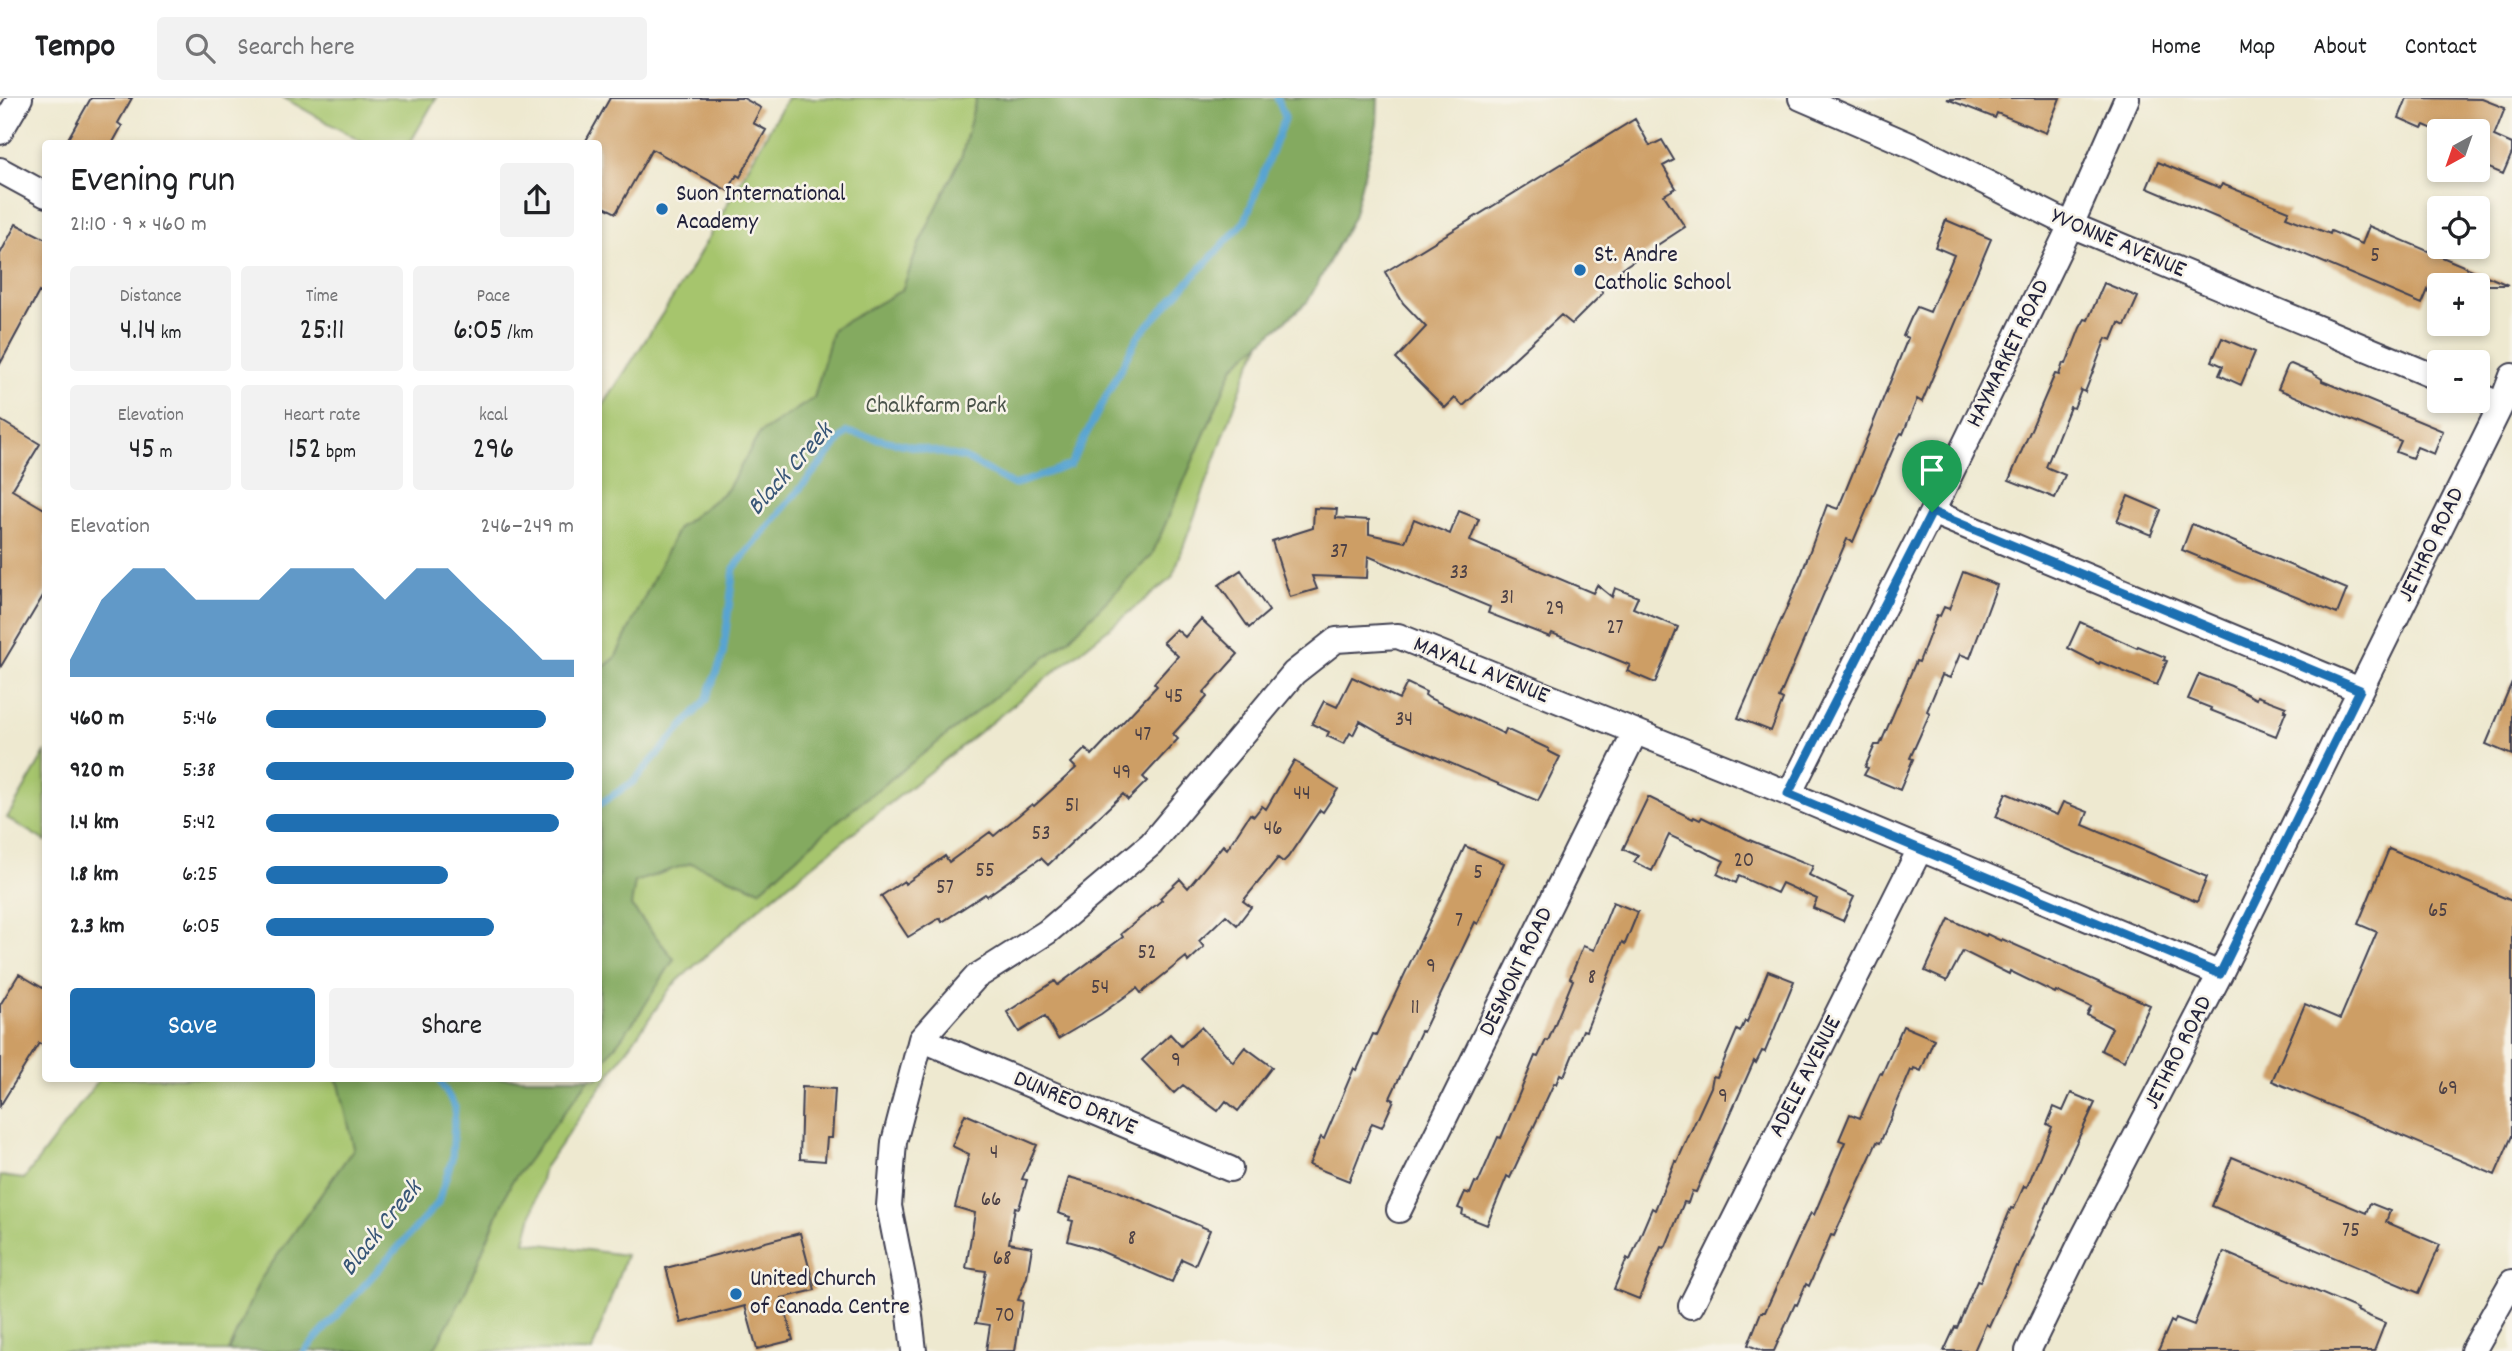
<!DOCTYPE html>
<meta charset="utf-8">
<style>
body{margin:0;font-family:Dekko,sans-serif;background:#f2f2f2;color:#202124;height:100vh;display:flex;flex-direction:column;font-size:26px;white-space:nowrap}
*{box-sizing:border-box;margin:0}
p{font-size:23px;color:#757577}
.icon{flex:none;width:38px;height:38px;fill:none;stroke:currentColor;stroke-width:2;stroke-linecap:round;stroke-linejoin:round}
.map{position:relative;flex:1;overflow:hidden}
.drawer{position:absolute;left:42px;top:42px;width:560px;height:942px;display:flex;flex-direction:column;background:#fff;border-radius:7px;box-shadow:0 4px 10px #0003}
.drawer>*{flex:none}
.needle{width:46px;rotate:220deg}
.buttons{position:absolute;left:2427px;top:21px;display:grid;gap:14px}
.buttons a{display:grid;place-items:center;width:63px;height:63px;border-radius:7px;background:#fff;box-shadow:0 4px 10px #0003;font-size:35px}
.pin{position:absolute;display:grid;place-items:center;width:60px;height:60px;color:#fff;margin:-72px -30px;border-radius:50% 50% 50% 0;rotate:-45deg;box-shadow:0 0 7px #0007}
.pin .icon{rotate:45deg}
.round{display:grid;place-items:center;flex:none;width:74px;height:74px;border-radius:7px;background:#f2f2f2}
.summary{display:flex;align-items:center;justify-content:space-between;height:119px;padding:0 28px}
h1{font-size:38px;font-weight:600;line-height:52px}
.metrics{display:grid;grid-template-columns:repeat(3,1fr);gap:10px;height:119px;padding:7px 28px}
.metrics div{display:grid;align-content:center;border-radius:7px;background:#f2f2f2;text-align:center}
.metrics b{font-size:30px;font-weight:600}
.metrics small{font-size:19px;font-weight:400}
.metrics p{font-size:19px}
.chart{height:196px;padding:14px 28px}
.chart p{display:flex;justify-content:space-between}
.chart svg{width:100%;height:126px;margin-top:7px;fill:#1f6fb2;opacity:.7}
.action{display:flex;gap:14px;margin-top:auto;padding:14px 28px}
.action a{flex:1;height:80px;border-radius:7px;background:#1f6fb2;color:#fff;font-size:28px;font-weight:600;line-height:80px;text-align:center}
.action a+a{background:#f2f2f2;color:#202124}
ul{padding:0 28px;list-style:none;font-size:23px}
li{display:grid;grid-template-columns:112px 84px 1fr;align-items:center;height:52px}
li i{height:18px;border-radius:9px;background:#1f6fb2}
header{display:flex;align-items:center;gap:42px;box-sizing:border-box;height:98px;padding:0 35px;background:#fff;border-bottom:2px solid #e0e0e0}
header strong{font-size:33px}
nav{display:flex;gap:38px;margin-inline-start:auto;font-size:24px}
.search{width:490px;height:63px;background:#f2f2f2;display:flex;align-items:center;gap:18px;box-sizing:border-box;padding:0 24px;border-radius:7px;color:#757577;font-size:26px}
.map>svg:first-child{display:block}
.green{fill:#a6c56d;stroke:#647454;stroke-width:2}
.forest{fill:#84aa60;stroke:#53664e;stroke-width:2}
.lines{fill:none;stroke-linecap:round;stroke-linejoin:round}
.stream{stroke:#58a4d1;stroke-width:7}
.building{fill:#cd9e65}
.minor-casing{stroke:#414051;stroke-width:28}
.minor{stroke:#fff;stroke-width:24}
.route-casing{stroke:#fff;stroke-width:14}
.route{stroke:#1f6fb2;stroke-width:9}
.poi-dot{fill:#1f6fb2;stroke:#f7f3e8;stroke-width:2.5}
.labels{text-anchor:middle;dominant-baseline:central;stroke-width:5;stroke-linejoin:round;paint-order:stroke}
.number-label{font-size:21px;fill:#4d4146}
.poi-label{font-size:24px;fill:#22223b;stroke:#f7f3e8;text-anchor:start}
.street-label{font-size:24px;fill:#22223b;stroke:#f7f3e8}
.park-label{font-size:24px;fill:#4a534a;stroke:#f7f3e8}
.water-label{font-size:26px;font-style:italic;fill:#385677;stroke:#f7f3e8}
</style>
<header>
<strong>Tempo</strong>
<div class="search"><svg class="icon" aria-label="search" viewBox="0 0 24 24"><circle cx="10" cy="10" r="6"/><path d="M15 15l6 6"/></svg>Search here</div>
<nav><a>Home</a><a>Map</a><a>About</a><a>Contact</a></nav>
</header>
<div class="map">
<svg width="2512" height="1253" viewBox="0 0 2512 1253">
<rect width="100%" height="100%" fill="#f7f3e8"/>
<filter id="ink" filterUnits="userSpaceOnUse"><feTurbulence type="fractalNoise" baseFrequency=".0143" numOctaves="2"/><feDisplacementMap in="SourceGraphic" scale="14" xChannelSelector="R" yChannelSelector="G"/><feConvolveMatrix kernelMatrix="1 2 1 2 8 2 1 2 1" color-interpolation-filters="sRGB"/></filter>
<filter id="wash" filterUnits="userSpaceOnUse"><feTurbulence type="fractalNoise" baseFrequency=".00686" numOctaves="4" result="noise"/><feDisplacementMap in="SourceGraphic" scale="28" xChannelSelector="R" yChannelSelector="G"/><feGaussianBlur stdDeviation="1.57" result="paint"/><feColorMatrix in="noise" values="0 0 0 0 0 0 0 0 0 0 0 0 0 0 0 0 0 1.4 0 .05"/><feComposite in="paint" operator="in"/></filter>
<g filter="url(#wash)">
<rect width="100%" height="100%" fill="#eee9d0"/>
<path class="green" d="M 284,0 L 436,0 L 410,45 L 364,45 Z
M 787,0 L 1353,0 L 1348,68 L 1248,271 L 1172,480 L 759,810 L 672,888 L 544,1070 L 525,1144 L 626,1157 L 592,1253 L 0,1253 L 0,1078 L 24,1081 L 100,980 L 598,980 L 599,314 L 688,176 Z
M 45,655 L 46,743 L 45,743 L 7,720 Z"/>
<path class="forest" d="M 976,0 L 1378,0 L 1377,26 L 1353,119 L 1308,203 L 1234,268 L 1152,457 L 1070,540 L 834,726 L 760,792 L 691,765 L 635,784 L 631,808 L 674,861 L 638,918 L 599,969 L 599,573 L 615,560 L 678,430 L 727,392 L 760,335 L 814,300 L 833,231 L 902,192 L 920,144 L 962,57 Z
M 335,980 L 590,980 L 511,1085 L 464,1197 L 433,1253 L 228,1253 L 260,1182 L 354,1050 L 339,986 Z"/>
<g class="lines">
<path class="stream" d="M 598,707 L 633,684 L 706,602 L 723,557 L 734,470 L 847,334 L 965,360 L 1014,387 L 1070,367 L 1138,238 L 1245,123 L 1285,19 L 1277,0
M 305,1253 L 438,1105 L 452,1061 L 455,1009 L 438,980"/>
</g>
<g id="blocks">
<path class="building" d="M 91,0 L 132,0 L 118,25 L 122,28 L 112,46 L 65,46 Z
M 610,0 L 743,0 L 761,10 L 753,25 L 766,32 L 740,79 L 737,77 L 728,93 L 652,51 L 616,115 L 598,106 L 598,46 L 584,46 Z
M 2003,0 L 2060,0 L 2046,35 L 1997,15 L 1995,20 L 1947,1 Z
M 2407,0 L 2482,1 L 2505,10 L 2494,38 L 2512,46 L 2512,55 L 2503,76 L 2482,67 L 2478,75 L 2478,33 L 2438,33 L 2424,27 L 2422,30 L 2399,20 Z
M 1635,21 L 1650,48 L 1662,42 L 1674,62 L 1663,68 L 1676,90 L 1664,97 L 1685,129 L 1621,171 L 1624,177 L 1600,190 L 1603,195 L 1572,226 L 1561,217 L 1463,308 L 1455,300 L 1445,310 L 1396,261 L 1426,229 L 1403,205 L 1385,174 Z
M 2158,64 L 2220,90 L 2222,86 L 2289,113 L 2286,119 L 2330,136 L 2331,133 L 2362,146 L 2369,128 L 2508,187 L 2430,187 L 2422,206 L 2147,90 Z
M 1946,122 L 1991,141 L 1922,304 L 1917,301 L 1903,336 L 1901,335 L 1896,344 L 1853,444 L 1847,441 L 1779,600 L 1783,602 L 1771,633 L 1738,620 L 1801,477 L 1827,407 L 1838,411 L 1908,240 L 1903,238 L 1911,220 L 1917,209 L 1930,214 L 1954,157 L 1935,149 Z
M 16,126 L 46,141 L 46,198 L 39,194 L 0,266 L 0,156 Z
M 2104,185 L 2138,199 L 2125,228 L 2119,225 L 2112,242 L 2106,240 L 2085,294 L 2081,292 L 2074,310 L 2070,309 L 2046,369 L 2065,377 L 2055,400 L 2009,382 L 2055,276 L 2059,277 L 2063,265 L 2066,266 L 2080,230 L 2085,221 L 2088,222 Z
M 2222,240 L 2255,254 L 2241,287 L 2219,277 L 2223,268 L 2212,263 Z
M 2291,266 L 2312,275 L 2322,281 L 2322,283 L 2443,333 L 2434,356 L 2417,349 L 2412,360 L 2396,354 L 2401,343 L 2278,291 L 2288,267 Z
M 0,322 L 40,346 L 12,392 L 46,412 L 46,493 L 0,570 Z
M 2128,398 L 2161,412 L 2151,437 L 2117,423 Z
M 1314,410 L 1337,411 L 1336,420 L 1369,422 L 1369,436 L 1405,444 L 1414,421 L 1450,436 L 1459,413 L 1479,421 L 1470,443 L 1593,495 L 1597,487 L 1612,499 L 1615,490 L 1638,499 L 1633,510 L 1678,529 L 1655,585 L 1627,573 L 1630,567 L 1552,535 L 1550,539 L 1488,515 L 1490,509 L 1368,458 L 1367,480 L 1312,478 L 1317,491 L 1290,499 L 1272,443 L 1313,430 Z
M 2192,426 L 2347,491 L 2337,516 L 2182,452 Z
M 1241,472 L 1269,513 L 1249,530 L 1219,487 Z
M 1963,474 L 1997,487 L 1970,560 L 1960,556 L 1950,580 L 1942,577 L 1927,613 L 1930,615 L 1910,660 L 1913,661 L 1900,692 L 1864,677 L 1868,670 L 1865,669 L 1875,647 L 1880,647 L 1916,563 L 1919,564 L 1937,517 L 1940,518 L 1944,509 L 1949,511 Z
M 1201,521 L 1238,556 L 1204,594 L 1207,599 L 1173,636 L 1178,641 L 1143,679 L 1147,683 L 1128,702 L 1123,696 L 1048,767 L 1041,760 L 987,798 L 985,796 L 942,824 L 940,820 L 908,839 L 881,798 L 904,783 L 905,786 L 945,758 L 949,764 L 990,734 L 994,738 L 1032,706 L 1034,708 L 1076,670 L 1071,665 L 1085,651 L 1092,657 L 1157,588 L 1154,585 L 1178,558 L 1163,544 L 1176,531 L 1185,539 Z
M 2080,524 L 2137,550 L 2138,548 L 2165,559 L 2164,562 L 2167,563 L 2157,587 L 2100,564 L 2099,566 L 2068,550 Z
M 2199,576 L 2231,588 L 2256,601 L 2257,598 L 2286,609 L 2284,613 L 2286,613 L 2276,638 L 2210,612 L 2211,610 L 2188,601 Z
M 1352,579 L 1399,601 L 1407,585 L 1426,594 L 1425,597 L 1429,600 L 1504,636 L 1506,631 L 1549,651 L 1548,653 L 1560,659 L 1538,703 L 1383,636 L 1360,623 L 1353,637 L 1350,635 L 1344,646 L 1327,638 L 1329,634 L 1312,626 L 1324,603 L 1337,609 Z
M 2512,584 L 2512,657 L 2486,646 Z
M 1294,663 L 1338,691 L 1323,714 L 1320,712 L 1288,759 L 1283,764 L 1278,760 L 1243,803 L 1251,809 L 1237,827 L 1226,817 L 1199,843 L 1204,849 L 1188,864 L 1186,859 L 1141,895 L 1137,890 L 1101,916 L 1058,941 L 1045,918 L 1019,934 L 1007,914 L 1055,883 L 1058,887 L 1123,839 L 1121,836 L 1162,802 L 1160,800 L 1180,781 L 1188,790 L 1223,747 L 1227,751 L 1250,716 L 1254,718 L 1262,708 L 1266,711 Z
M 2006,695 L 2057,717 L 2063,704 L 2088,714 L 2083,727 L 2207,779 L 2197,804 L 2057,747 L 1996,719 Z
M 1648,699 L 1693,721 L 1694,719 L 1700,722 L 1702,719 L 1747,741 L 1813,768 L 1809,777 L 1854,799 L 1843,823 L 1813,810 L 1817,801 L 1782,785 L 1777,795 L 1739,778 L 1736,785 L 1717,776 L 1724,763 L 1669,737 L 1652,773 L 1634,764 L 1638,758 L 1623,751 Z
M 1465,748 L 1504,765 L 1478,826 L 1475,824 L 1423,934 L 1421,933 L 1390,1000 L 1394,1002 L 1382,1029 L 1372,1025 L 1349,1083 L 1309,1067 L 1321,1039 L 1324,1041 L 1354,970 L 1357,972 L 1373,936 L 1376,937 Z
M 2389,751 L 2512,803 L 2512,1038 L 2495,1077 L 2272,983 L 2305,906 L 2340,921 L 2377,834 L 2358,826 Z
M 1613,804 L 1638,814 L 1625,846 L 1622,844 L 1586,933 L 1583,932 L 1564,978 L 1560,976 L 1556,986 L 1554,985 L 1510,1080 L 1507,1078 L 1487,1127 L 1462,1117 L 1463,1112 L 1458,1110 L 1465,1094 L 1470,1096 L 1475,1084 L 1478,1085 L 1498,1039 L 1501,1040 L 1535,958 L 1538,959 L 1546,942 L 1548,943 L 1573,882 L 1570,880 L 1583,848 L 1594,852 Z
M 1949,821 L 1986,838 L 1987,836 L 2001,843 L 2002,841 L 2150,907 L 2124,963 L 2101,952 L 2112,930 L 2087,917 L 2091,909 L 2056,893 L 2055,895 L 2010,873 L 2009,876 L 1963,853 L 1947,883 L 1925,873 Z
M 1768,873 L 1794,883 L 1765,954 L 1762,953 L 1756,965 L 1754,963 L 1696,1094 L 1692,1093 L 1688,1105 L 1684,1104 L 1666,1148 L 1664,1150 L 1661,1149 L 1639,1201 L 1614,1191 L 1627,1160 L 1630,1162 L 1652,1110 L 1655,1112 L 1675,1063 L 1677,1064 L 1711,989 L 1713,978 L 1717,979 L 1737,932 L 1740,934 L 1745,923 L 1747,924 Z
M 19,876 L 46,892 L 46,949 L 39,945 L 0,1008 L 0,907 Z
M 1903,928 L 1934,941 L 1921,973 L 1914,970 L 1913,973 L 1911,972 L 1880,1045 L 1877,1044 L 1834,1138 L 1831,1137 L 1809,1188 L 1806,1186 L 1797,1207 L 1795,1206 L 1774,1253 L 1763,1253 L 1748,1247 L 1761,1214 L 1765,1214 L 1805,1126 L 1811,1115 L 1814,1117 L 1845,1044 L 1839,1042 L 1850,1016 L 1860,1020 L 1880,975 L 1882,976 Z
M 1201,929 L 1233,964 L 1245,949 L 1272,969 L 1238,1013 L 1226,1003 L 1218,1013 L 1183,987 L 1174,995 L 1142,962 L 1170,936 L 1181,948 Z
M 802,989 L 835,991 L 832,1040 L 827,1040 L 825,1063 L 800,1061 Z
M 2071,995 L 2095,1005 L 2018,1169 L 2016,1168 L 1989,1228 L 1986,1226 L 1974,1253 L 1944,1253 L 1955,1229 L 1957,1230 L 1977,1183 L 1980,1184 L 2011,1110 L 2014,1111 L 2024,1088 L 2027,1089 L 2052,1029 L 2047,1026 L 2054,1009 L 2063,1013 Z
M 965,1016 L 1037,1047 L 1022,1081 L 1027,1082 L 1019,1110 L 1015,1109 L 1009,1145 L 1032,1149 L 1027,1179 L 1018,1202 L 1023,1203 L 1015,1253 L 986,1253 L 990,1227 L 976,1225 L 986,1173 L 966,1170 L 975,1115 L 955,1109 L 969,1056 L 952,1048 Z
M 2232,1059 L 2366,1115 L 2370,1105 L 2390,1113 L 2386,1124 L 2440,1147 L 2419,1195 L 2212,1108 Z
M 1069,1079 L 1118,1093 L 1210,1132 L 1195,1167 L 1182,1161 L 1172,1184 L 1096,1151 L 1068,1143 L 1073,1123 L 1069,1122 L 1070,1119 L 1058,1115 Z
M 800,1135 L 815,1192 L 782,1200 L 793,1242 L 757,1251 L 745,1208 L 681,1225 L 666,1170 Z
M 2224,1154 L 2358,1211 L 2357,1213 L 2385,1225 L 2374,1253 L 2158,1253 L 2171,1223 L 2174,1225 L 2176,1220 L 2194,1227 Z"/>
</g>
</g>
<g filter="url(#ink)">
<use href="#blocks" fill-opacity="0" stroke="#414051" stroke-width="2"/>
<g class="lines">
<g class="minor-casing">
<path id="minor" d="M 1801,0 L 1917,50 L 2071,127 L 2440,281
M 0,34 L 20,0
M 0,72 L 46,97
M 2478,297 L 2501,307
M 1932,414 L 2360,592
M 1789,696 L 1932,414 L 2071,127 L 2127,0
M 921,941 L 1230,1071
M 1399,1112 L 1635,635
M 1691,1208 L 1920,751
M 914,1253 L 909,1209 L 889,1108 L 894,1044 L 921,941 L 976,879 L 1047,834 L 1151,746 L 1294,575 L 1336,542 L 1398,538 L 1763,685 L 2220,876
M 2028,1253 L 2083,1140 L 2220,876 L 2501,307 L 2512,278
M 2473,1253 L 2512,1184"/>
</g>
<use href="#minor" class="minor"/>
</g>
</g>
<g class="lines" filter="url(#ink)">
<g class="route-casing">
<path id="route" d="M 1932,414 L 2360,592 L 2220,876 L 1788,696 Z"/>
</g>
<use href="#route" class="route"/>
</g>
<g class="poi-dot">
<circle cx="662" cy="111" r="7"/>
<circle cx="1580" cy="172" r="7"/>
<circle cx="736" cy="1196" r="7"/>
</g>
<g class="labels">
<g class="number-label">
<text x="2375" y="159">5</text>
<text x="1339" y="455">37</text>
<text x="1459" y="476">33</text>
<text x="1507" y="501">31</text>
<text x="1555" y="512">29</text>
<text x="1615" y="531">27</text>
<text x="1174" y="600">45</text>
<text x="1404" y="623">34</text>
<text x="1143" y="638">47</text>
<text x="1122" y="676">49</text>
<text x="1302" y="697">44</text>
<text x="1072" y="709">51</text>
<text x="1273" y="732">46</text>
<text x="1041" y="737">53</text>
<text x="1744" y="764">20</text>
<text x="985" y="774">55</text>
<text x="1478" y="776">5</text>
<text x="945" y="791">57</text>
<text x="2438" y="814">65</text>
<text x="1459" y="824">7</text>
<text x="1147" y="856">52</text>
<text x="1431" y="870">9</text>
<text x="1592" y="881">8</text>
<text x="1100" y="891">54</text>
<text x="1415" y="911">11</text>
<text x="1176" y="964">9</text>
<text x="2448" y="992">69</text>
<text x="1723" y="1000">9</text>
<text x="994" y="1056">4</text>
<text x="991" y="1103">66</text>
<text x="2351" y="1134">75</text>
<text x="1132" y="1142">8</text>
<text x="1002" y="1162">68</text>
<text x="1005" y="1219">70</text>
</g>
<g class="poi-label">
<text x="676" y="97">Suon International<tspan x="676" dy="28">Academy</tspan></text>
<text x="1594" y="158">St. Andre<tspan x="1594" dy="28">Catholic School</tspan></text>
<text x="750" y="1182">United Church<tspan x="750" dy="28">of Canada Centre</tspan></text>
</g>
<g class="street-label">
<text transform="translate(2118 146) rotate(23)">YVONNE AVENUE</text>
<text transform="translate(2009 256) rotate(-64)">HAYMARKET ROAD</text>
<text transform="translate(2432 447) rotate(-64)">JETHRO ROAD</text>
<text transform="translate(1481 573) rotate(22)">MAYALL AVENUE</text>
<text transform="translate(1517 874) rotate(-64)">DESMONT ROAD</text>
<text transform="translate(2179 955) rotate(-63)">JETHRO ROAD</text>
<text transform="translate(1806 979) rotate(-63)">ADELE AVENUE</text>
<text transform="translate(1075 1006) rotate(23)">DUNREO DRIVE</text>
</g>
<g class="park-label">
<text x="936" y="309">Chalkfarm Park</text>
</g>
<g class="water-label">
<text transform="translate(791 372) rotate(-48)">Black Creek</text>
<text transform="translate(382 1131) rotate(-51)">Black Creek</text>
</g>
</g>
</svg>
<div class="buttons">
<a><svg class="needle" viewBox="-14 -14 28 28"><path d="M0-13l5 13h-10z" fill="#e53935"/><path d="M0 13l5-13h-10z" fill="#757577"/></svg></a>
<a><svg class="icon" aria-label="locate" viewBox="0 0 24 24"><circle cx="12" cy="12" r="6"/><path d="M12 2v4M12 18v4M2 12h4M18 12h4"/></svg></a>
<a>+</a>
<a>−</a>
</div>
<div class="pin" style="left:1932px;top:414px;background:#1e9e55"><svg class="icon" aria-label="arrive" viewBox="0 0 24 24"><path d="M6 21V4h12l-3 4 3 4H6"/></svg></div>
<section class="drawer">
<div class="summary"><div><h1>Evening run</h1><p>21:10 · 9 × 460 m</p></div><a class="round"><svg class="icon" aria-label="share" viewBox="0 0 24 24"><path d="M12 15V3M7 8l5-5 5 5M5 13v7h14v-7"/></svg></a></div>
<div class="metrics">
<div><p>Distance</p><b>4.14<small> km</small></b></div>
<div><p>Time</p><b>25:11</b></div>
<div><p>Pace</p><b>6:05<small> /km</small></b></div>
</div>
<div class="metrics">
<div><p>Elevation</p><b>45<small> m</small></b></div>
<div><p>Heart rate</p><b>152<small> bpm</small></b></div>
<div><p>kcal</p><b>296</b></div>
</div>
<div class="chart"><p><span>Elevation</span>246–249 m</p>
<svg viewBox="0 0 160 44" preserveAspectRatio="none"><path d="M0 44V38L10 17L20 6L30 6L40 17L50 17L60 17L70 6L80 6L90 6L100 17L110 6L120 6L130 17L140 27L150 38L160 38V44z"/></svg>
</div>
<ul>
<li><b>460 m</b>5:46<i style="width:91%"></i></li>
<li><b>920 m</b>5:38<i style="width:100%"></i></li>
<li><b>1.4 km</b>5:42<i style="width:95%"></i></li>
<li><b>1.8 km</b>6:25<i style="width:59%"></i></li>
<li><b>2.3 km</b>6:05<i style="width:74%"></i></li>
</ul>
<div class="action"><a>Save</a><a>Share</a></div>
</section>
</div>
